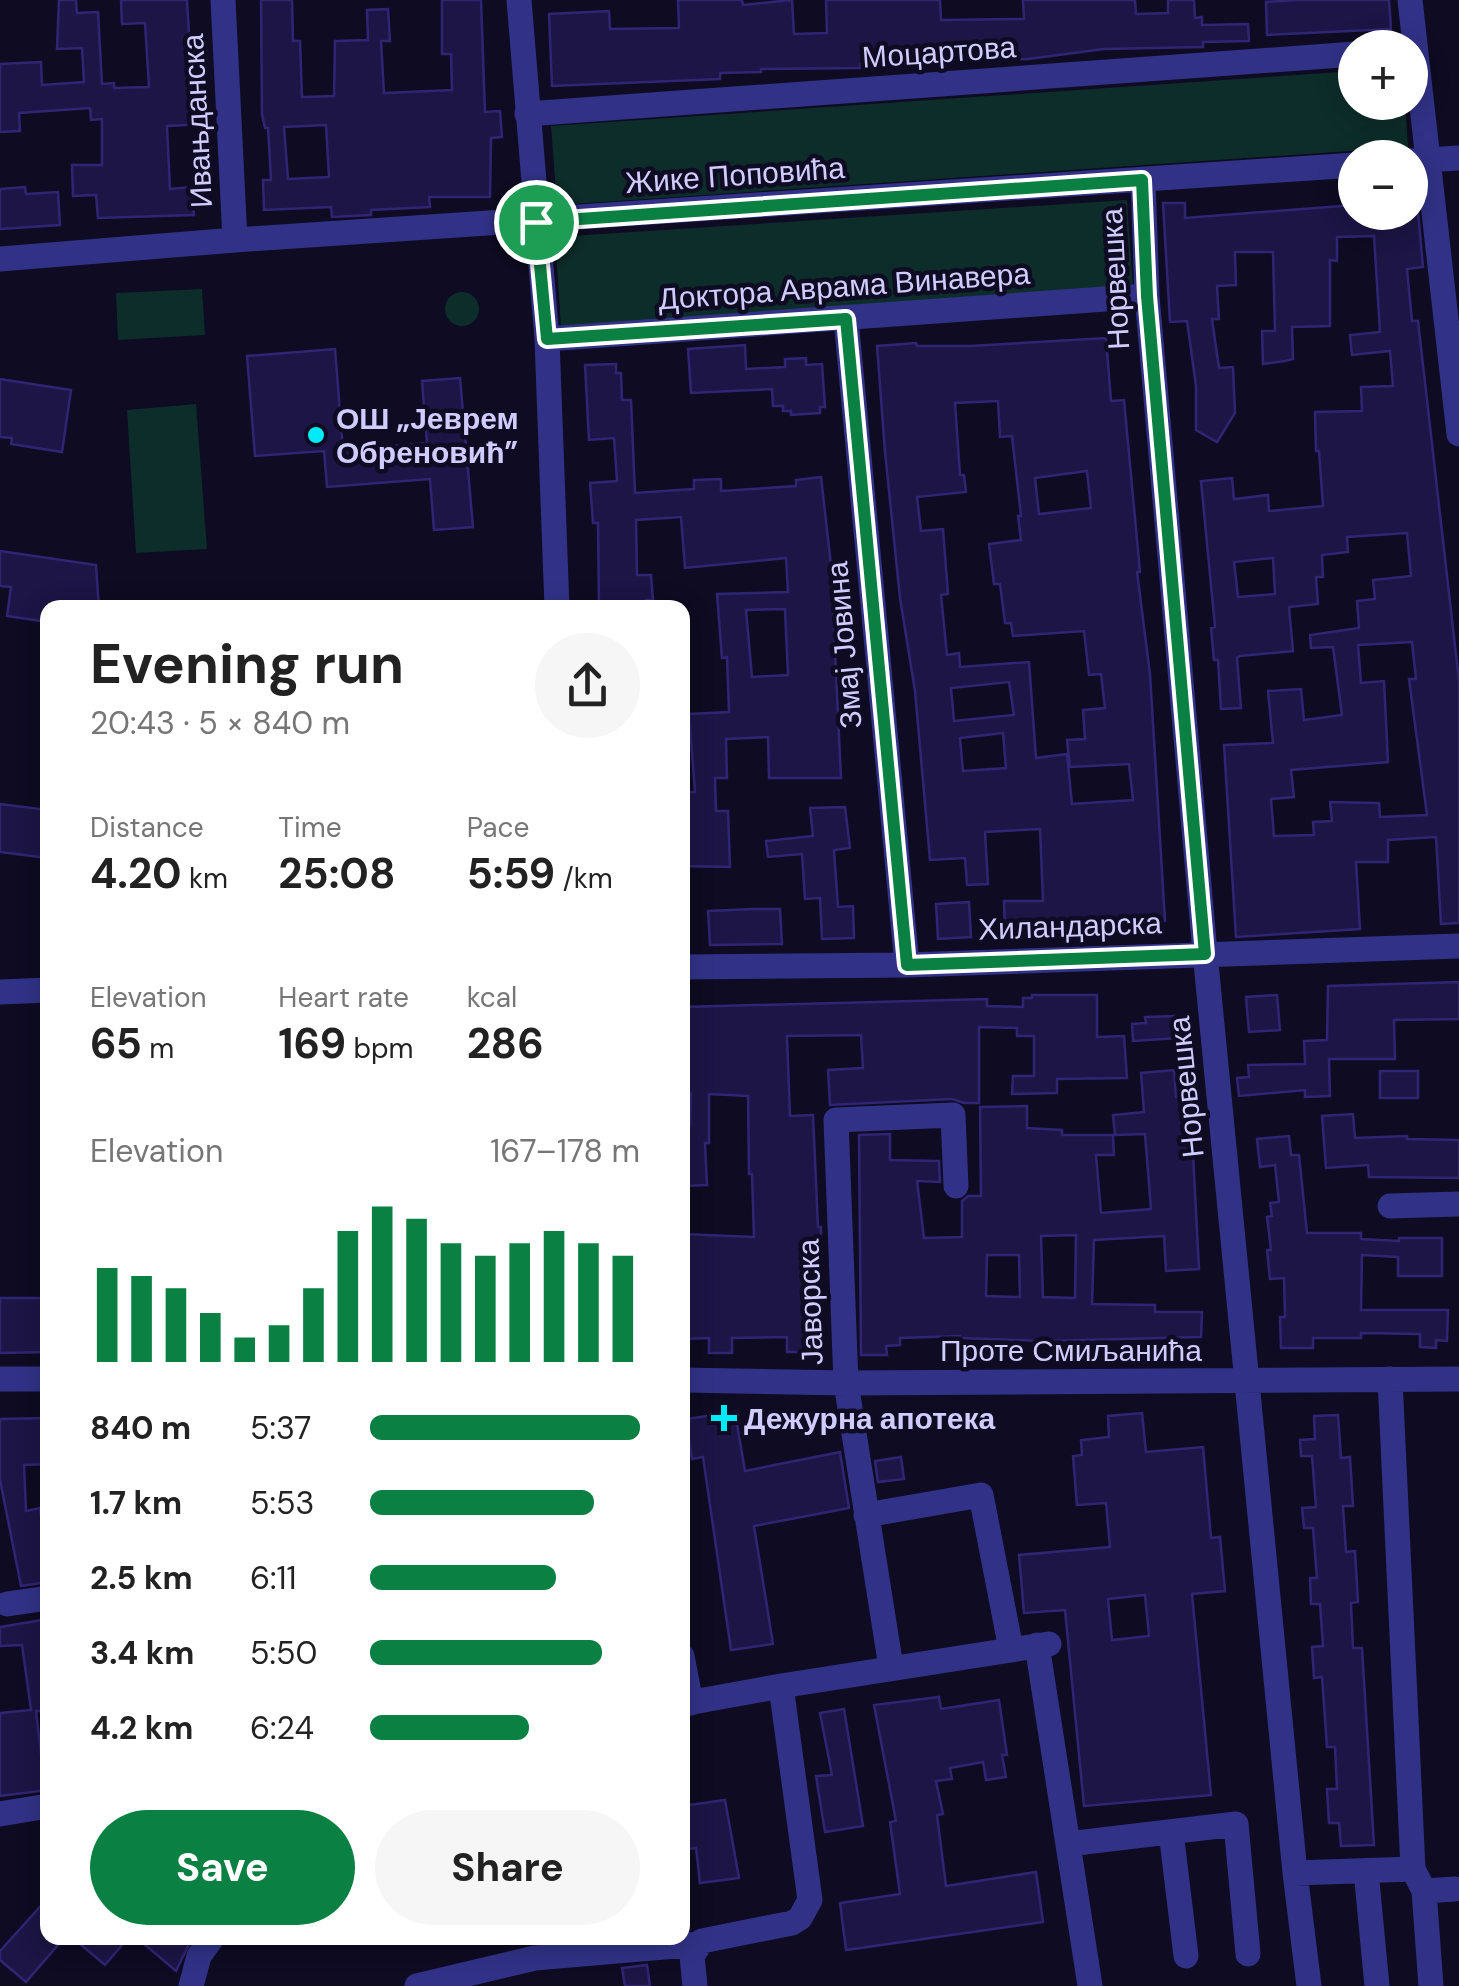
<!DOCTYPE html>
<meta charset="utf-8">
<style>
body{margin:0;font-family:"DM Sans",sans-serif;background:#f6f6f6;color:#222;height:100vh;display:flex;flex-direction:column;font-size:38px;white-space:nowrap}
*{box-sizing:border-box;margin:0}
p{font-size:32px;color:#767676}
.icon{flex:none;width:55px;height:55px;fill:none;stroke:currentColor;stroke-width:2;stroke-linecap:round;stroke-linejoin:round}
.map{position:relative;flex:1;overflow:hidden}
.drawer{position:absolute;left:40px;top:600px;width:650px;height:1345px;display:flex;flex-direction:column;background:#fff;border-radius:20px;box-shadow:0 5px 25px #0003}
.drawer>*{flex:none}
.fabs{position:absolute;left:1338px;top:30px;display:grid;gap:20px}
.fabs a{display:grid;place-items:center;width:90px;height:90px;border-radius:50%;background:#fff;box-shadow:0 5px 25px #0003;font-size:50px}
.pin{position:absolute;display:grid;place-items:center;width:85px;height:85px;color:#fff;margin:-42px;border:5px solid #fff;border-radius:50%;box-shadow:0 2px 10px #0007}
.round{display:grid;place-items:center;flex:none;width:105px;height:105px;border-radius:52px;background:#f6f6f6}
.summary{display:flex;align-items:center;justify-content:space-between;height:170px;padding:0 50px}
h1{font-size:55px;font-weight:700;line-height:75px}
.stats{display:grid;grid-template-columns:repeat(3,1fr);gap:15px;height:170px;padding:10px 50px}
.stats div{display:grid;align-content:center}
.stats b{font-size:42px;font-weight:700}
.stats small{font-size:28px;font-weight:400}
.stats p{font-size:28px}
.chart{height:280px;padding:20px 50px}
.chart p{display:flex;justify-content:space-between}
.chart svg{width:100%;height:180px;margin-top:10px;stroke:#0b8043;stroke-width:6}
.action{display:flex;gap:20px;margin-top:auto;padding:20px 50px}
.action a{flex:1;height:115px;border-radius:60px;background:#0b8043;color:#fff;font-size:40px;font-weight:700;line-height:115px;text-align:center}
.action a+a{background:#f6f6f6;color:#222}
ul{padding:0 50px;list-style:none;font-size:32px}
li{display:grid;grid-template-columns:160px 120px 1fr;align-items:center;height:75px}
li i{height:25px;border-radius:12px;background:#0b8043}
.map>svg:first-child{display:block}
.green{fill:#0d2d2a}
.building{fill:#1c1545;stroke:#302574;stroke-width:2.5;fill-rule:evenodd}
.lines{fill:none;stroke-linecap:round;stroke-linejoin:round}
.minor{stroke:#313287;stroke-width:25}
.route-casing{stroke:#fff;stroke-width:20}
.route{stroke:#0b8043;stroke-width:12}
.poi-dot{fill:#00ebf7;stroke:#0e0b22;stroke-width:4}
.labels{text-anchor:middle;dominant-baseline:central;stroke-width:9;stroke-linejoin:round;paint-order:stroke}
.street-label{font-size:30px;fill:#d0ccff;stroke:#0e0b22}
.poi-label{font-size:30px;font-weight:bold;fill:#d0ccff;stroke:#0e0b22;text-anchor:start}
</style>
<div class="map">
<svg width="1459" height="1986" viewBox="0 0 1459 1986">
<rect width="100%" height="100%" fill="#0e0b22"/>
<path class="green" d="M 1355,71 L 1355,102 L 1405,103 L 1408,147 L 557,205 L 551,126 Z
M 1127,200 L 1133,288 L 561,326 L 555,237 Z
M 202,289 L 205,335 L 118,340 L 116,293 Z
M445 309a17 17 0 1 1 34 0a17 17 0 1 1-34 0Z
M 196,404 L 207,549 L 136,553 L 127,410 Z"/>
<path class="building" d="M 59,0 L 76,0 L 77,13 L 98,12 L 102,84 L 114,83 L 114,88 L 149,87 L 145,23 L 122,24 L 121,0 L 187,0 L 192,84 L 204,84 L 206,124 L 167,126 L 170,189 L 191,187 L 194,215 L 98,218 L 96,195 L 73,196 L 72,165 L 102,165 L 102,119 L 91,120 L 90,108 L 19,113 L 20,131 L 0,132 L 0,64 L 41,62 L 42,85 L 84,82 L 82,48 L 57,49 Z
M 261,0 L 292,0 L 293,41 L 300,41 L 302,97 L 334,96 L 335,41 L 368,40 L 367,10 L 388,9 L 390,41 L 381,41 L 384,93 L 452,90 L 451,54 L 442,54 L 442,0 L 481,0 L 485,112 L 500,111 L 502,137 L 491,138 L 490,197 L 429,197 L 430,207 L 371,210 L 371,215 L 332,217 L 331,207 L 264,210 L 263,180 L 271,180 L 268,128 L 265,128 L 262,114 ZM 326,125 L 329,177 L 288,179 L 284,127 Z
M 678,0 L 742,0 L 743,5 L 792,0 L 794,34 L 827,33 L 826,0 L 940,0 L 941,20 L 1024,19 L 1023,0 L 1135,0 L 1136,14 L 1168,13 L 1168,0 L 1194,0 L 1195,18 L 1202,17 L 1202,25 L 1248,24 L 1249,41 L 1203,42 L 1203,47 L 1104,49 L 1028,59 L 860,64 L 860,68 L 761,69 L 761,72 L 720,73 L 720,79 L 552,86 L 549,14 L 609,11 L 610,29 L 679,28 Z
M 1295,0 L 1389,0 L 1391,29 L 1267,35 L 1266,2 Z
M 25,187 L 26,194 L 58,192 L 60,225 L 0,229 L 0,189 Z
M 1163,203 L 1185,203 L 1185,218 L 1354,205 L 1355,212 L 1418,212 L 1423,267 L 1407,269 L 1412,321 L 1418,321 L 1459,681 L 1459,923 L 1441,924 L 1436,837 L 1388,840 L 1388,862 L 1356,862 L 1360,929 L 1236,937 L 1224,745 L 1273,743 L 1268,691 L 1301,689 L 1304,720 L 1342,715 L 1333,647 L 1311,648 L 1310,635 L 1359,628 L 1357,601 L 1375,599 L 1373,580 L 1411,576 L 1407,533 L 1347,537 L 1348,552 L 1322,555 L 1323,577 L 1316,577 L 1318,604 L 1289,607 L 1293,651 L 1240,656 L 1237,658 L 1241,708 L 1221,709 L 1218,660 L 1214,660 L 1211,628 L 1215,627 L 1201,481 L 1232,478 L 1234,499 L 1268,495 L 1269,511 L 1323,506 L 1319,451 L 1316,451 L 1315,412 L 1362,411 L 1361,387 L 1393,386 L 1390,351 L 1352,355 L 1350,335 L 1380,332 L 1374,236 L 1337,237 L 1337,261 L 1330,260 L 1330,326 L 1292,327 L 1293,359 L 1285,361 L 1263,364 L 1262,331 L 1275,331 L 1273,252 L 1235,252 L 1236,285 L 1217,286 L 1219,319 L 1212,319 L 1219,368 L 1233,367 L 1235,413 L 1217,442 L 1196,430 L 1196,386 L 1187,321 L 1170,322 ZM 1273,558 L 1275,594 L 1238,597 L 1234,562 ZM 1412,642 L 1416,679 L 1409,679 L 1427,815 L 1380,817 L 1379,803 L 1330,802 L 1332,821 L 1313,822 L 1314,835 L 1274,836 L 1271,799 L 1294,797 L 1291,770 L 1388,762 L 1384,681 L 1361,683 L 1358,645 Z
M 1106,338 L 1111,401 L 1124,400 L 1140,572 L 1137,572 L 1150,674 L 1165,921 L 1156,922 L 1156,926 L 1139,928 L 1139,922 L 1094,925 L 1094,931 L 1005,937 L 1004,901 L 1043,901 L 1040,829 L 985,832 L 988,884 L 967,885 L 965,858 L 930,860 L 915,691 L 900,598 L 885,452 L 877,346 L 916,343 L 917,346 L 970,346 ZM 998,401 L 1000,437 L 1012,436 L 1021,516 L 1018,516 L 1021,540 L 989,544 L 994,584 L 1000,584 L 1005,623 L 1011,623 L 1013,636 L 1084,631 L 1089,675 L 1101,674 L 1105,708 L 1083,710 L 1085,739 L 1067,740 L 1070,767 L 1129,764 L 1133,800 L 1072,804 L 1067,754 L 1036,758 L 1029,662 L 960,667 L 959,653 L 947,655 L 941,595 L 948,594 L 943,529 L 921,531 L 917,497 L 966,492 L 964,475 L 960,475 L 955,403 ZM 1087,471 L 1091,508 L 1039,514 L 1035,478 ZM 1009,682 L 1014,715 L 954,721 L 951,688 ZM 1003,733 L 1006,768 L 963,771 L 960,738 Z
M 745,345 L 746,369 L 785,367 L 785,359 L 806,358 L 806,365 L 822,364 L 825,407 L 820,407 L 820,413 L 791,415 L 791,411 L 783,411 L 783,406 L 773,406 L 772,389 L 691,393 L 688,349 Z
M 335,349 L 343,450 L 427,443 L 422,381 L 460,378 L 473,527 L 434,530 L 430,479 L 327,487 L 324,451 L 255,456 L 247,356 Z
M 616,364 L 616,373 L 621,373 L 622,400 L 631,400 L 635,493 L 694,489 L 694,480 L 721,479 L 721,491 L 796,486 L 796,480 L 821,477 L 836,609 L 833,609 L 841,778 L 769,778 L 768,737 L 726,739 L 727,778 L 715,778 L 716,811 L 728,811 L 730,867 L 682,866 L 682,792 L 695,792 L 689,714 L 729,712 L 727,657 L 722,658 L 717,594 L 788,592 L 786,558 L 685,568 L 681,517 L 636,520 L 637,575 L 651,575 L 653,600 L 646,600 L 647,608 L 599,608 L 598,523 L 593,523 L 590,483 L 617,481 L 614,438 L 589,440 L 585,365 ZM 785,609 L 788,675 L 752,677 L 746,610 Z
M 0,379 L 71,390 L 62,452 L 11,444 L 12,438 L 0,437 Z
M 0,551 L 96,565 L 99,608 L 48,608 L 48,622 L 7,616 L 11,587 L 0,586 Z
M 0,804 L 48,810 L 48,858 L 0,852 Z
M 845,807 L 850,848 L 834,850 L 838,907 L 853,906 L 854,938 L 822,939 L 820,898 L 805,899 L 802,854 L 768,857 L 766,841 L 813,836 L 810,808 Z
M 969,902 L 971,937 L 938,939 L 936,904 Z
M 754,909 L 780,909 L 782,944 L 710,945 L 708,911 Z
M 1459,982 L 1459,1019 L 1394,1020 L 1395,1059 L 1329,1059 L 1330,1096 L 1305,1097 L 1305,1090 L 1239,1096 L 1237,1078 L 1249,1077 L 1248,1065 L 1305,1064 L 1304,1041 L 1327,1040 L 1328,986 Z
M 1032,995 L 1097,995 L 1097,1037 L 1124,1036 L 1127,1078 L 1057,1079 L 1057,1093 L 1012,1094 L 1013,1076 L 1034,1076 L 1034,1036 L 1017,1036 L 1017,1028 L 979,1027 L 979,1103 L 964,1103 L 952,1099 L 830,1105 L 828,1070 L 863,1068 L 861,1035 L 787,1036 L 790,1116 L 813,1115 L 818,1227 L 821,1227 L 821,1346 L 806,1346 L 806,1352 L 787,1352 L 787,1337 L 732,1338 L 732,1353 L 709,1353 L 709,1338 L 682,1339 L 682,1234 L 754,1237 L 752,1174 L 749,1174 L 748,1096 L 709,1094 L 709,1143 L 705,1143 L 707,1185 L 682,1186 L 682,1125 L 690,1126 L 691,1093 L 684,1093 L 682,1007 L 987,999 L 987,1006 L 1023,1007 L 1023,998 L 1032,998 Z
M 1277,995 L 1280,1030 L 1249,1032 L 1246,997 Z
M 1177,1016 L 1178,1038 L 1133,1041 L 1132,1024 L 1146,1023 L 1145,1017 Z
M 1174,1070 L 1176,1097 L 1190,1096 L 1199,1269 L 1166,1271 L 1164,1236 L 1094,1240 L 1092,1304 L 1155,1305 L 1155,1312 L 1202,1312 L 1201,1337 L 1045,1341 L 960,1338 L 960,1336 L 900,1338 L 900,1345 L 886,1346 L 887,1355 L 861,1355 L 859,1135 L 890,1134 L 890,1160 L 939,1161 L 940,1182 L 917,1181 L 924,1238 L 962,1237 L 962,1201 L 968,1196 L 981,1196 L 980,1107 L 1027,1106 L 1027,1128 L 1062,1130 L 1062,1135 L 1113,1135 L 1114,1155 L 1096,1155 L 1101,1213 L 1151,1209 L 1145,1134 L 1115,1135 L 1113,1115 L 1144,1112 L 1141,1073 ZM 1076,1235 L 1075,1298 L 1043,1297 L 1041,1236 ZM 987,1255 L 1019,1255 L 1020,1297 L 986,1296 Z
M 1380,1071 L 1418,1071 L 1418,1098 L 1380,1098 Z
M 1353,1114 L 1355,1138 L 1407,1136 L 1407,1139 L 1459,1140 L 1459,1178 L 1369,1177 L 1368,1165 L 1326,1168 L 1322,1116 Z
M 1289,1136 L 1291,1155 L 1299,1155 L 1307,1233 L 1361,1233 L 1361,1239 L 1399,1241 L 1399,1238 L 1442,1238 L 1442,1276 L 1398,1276 L 1398,1257 L 1362,1255 L 1361,1310 L 1448,1310 L 1447,1341 L 1436,1340 L 1436,1348 L 1420,1347 L 1420,1334 L 1361,1333 L 1361,1338 L 1313,1338 L 1313,1348 L 1281,1348 L 1280,1317 L 1285,1317 L 1284,1278 L 1270,1279 L 1267,1250 L 1271,1250 L 1267,1217 L 1272,1216 L 1270,1203 L 1279,1202 L 1275,1165 L 1260,1167 L 1257,1139 Z
M 0,1298 L 45,1298 L 48,1352 L 0,1353 Z
M 735,1412 L 745,1471 L 840,1452 L 849,1508 L 754,1526 L 773,1644 L 731,1650 L 703,1457 L 692,1459 L 686,1419 Z
M 1142,1413 L 1146,1452 L 1203,1447 L 1211,1538 L 1220,1537 L 1225,1591 L 1192,1594 L 1211,1795 L 1084,1806 L 1065,1610 L 1024,1613 L 1019,1555 L 1110,1547 L 1106,1503 L 1077,1505 L 1073,1456 L 1082,1455 L 1081,1440 L 1109,1437 L 1108,1416 ZM 1145,1595 L 1149,1636 L 1112,1640 L 1108,1599 Z
M 1338,1415 L 1341,1458 L 1350,1457 L 1353,1506 L 1343,1506 L 1346,1552 L 1355,1551 L 1358,1602 L 1351,1603 L 1353,1648 L 1362,1648 L 1374,1845 L 1341,1846 L 1339,1823 L 1329,1823 L 1327,1789 L 1337,1789 L 1335,1747 L 1327,1747 L 1322,1677 L 1314,1678 L 1312,1647 L 1323,1646 L 1320,1604 L 1311,1604 L 1310,1578 L 1317,1578 L 1313,1528 L 1304,1528 L 1302,1508 L 1316,1507 L 1312,1456 L 1301,1456 L 1300,1440 L 1315,1439 L 1314,1416 Z
M 48,1418 L 48,1464 L 24,1465 L 26,1511 L 40,1508 L 44,1541 L 48,1540 L 48,1582 L 21,1586 L 0,1480 L 0,1419 Z
M 901,1457 L 904,1479 L 878,1482 L 875,1461 Z
M 48,1619 L 48,1711 L 36,1711 L 42,1762 L 48,1762 L 48,1790 L 0,1796 L 0,1713 L 31,1710 L 22,1645 L 0,1646 L 0,1627 Z
M 939,1697 L 941,1709 L 999,1700 L 1007,1755 L 1002,1755 L 1006,1777 L 986,1780 L 983,1762 L 950,1768 L 952,1779 L 936,1781 L 943,1814 L 937,1815 L 946,1886 L 1036,1872 L 1043,1922 L 846,1950 L 840,1903 L 900,1894 L 890,1822 L 896,1821 L 874,1705 Z
M 844,1709 L 863,1826 L 825,1832 L 816,1776 L 832,1775 L 820,1713 Z
M 725,1800 L 739,1878 L 700,1883 L 696,1848 L 682,1850 L 682,1806 Z
M 48,1898 L 48,1938 L 64,1938 L 26,1982 L 0,1960 L 0,1951 Z
M 73,1938 L 128,1938 L 105,1965 Z
M 137,1938 L 192,1938 L 176,1971 Z
M 647,1965 L 650,1986 L 625,1986 L 622,1968 Z"/>
<g class="lines">
<path class="minor" d="M 223,0 L 235,240
M 519,0 L 547,339 L 557,608
M 1410,0 L 1459,434
M 527,114 L 1355,54
M 1410,161 L 1459,158
M 1143,180 L 1147,296 L 1205,953 L 1295,1873 L 1309,1986
M 0,259 L 235,240 L 1355,165
M 846,319 L 907,965
M 547,339 L 1147,296
M 682,967 L 907,965 L 1459,946
M 0,992 L 48,990
M 1390,1206 L 1459,1204
M 0,1379 L 48,1379
M 1390,1379 L 1413,1869 L 1424,1891 L 1431,1986
M 682,1380 L 846,1383 L 1459,1379
M 866,1515 L 981,1495 L 1011,1649
M 7,1604 L 48,1598
M 1037,1645 L 1090,1986
M 682,1656 L 691,1703
M 891,1667 L 846,1383 L 836,1120 L 953,1115 L 956,1186
M 682,1704 L 781,1686
M 0,1814 L 48,1806
M 1171,1832 L 1186,1956
M 1068,1844 L 1236,1824 L 1248,1954
M 1366,1871 L 1377,1986
M 1295,1873 L 1413,1869
M 1424,1891 L 1455,1889
M 191,1986 L 199,1956 L 212,1938
M 417,1986 L 535,1958 L 699,1944
M 695,1986 L 692,1956 L 702,1941 L 792,1923 L 800,1918 L 810,1900 L 781,1686 L 1049,1644"/>
</g>
<g class="lines">
<g class="route-casing">
<path id="route" d="M 1142,180 L 1147,296 L 1205,954 L 907,965 L 846,319 L 547,339 L 536,222 Z"/>
</g>
<use href="#route" class="route"/>
</g>
<g class="poi-dot">
<circle cx="316" cy="435" r="10"/>
<path d="M719 1403h10v10h10v10h-10v10h-10v-10h-10v-10h10z"/>
</g>
<g class="labels">
<g class="street-label">
<text transform="translate(939 52) rotate(-4)">Моцартова</text>
<text transform="translate(197 121) rotate(-93)">Ивањданска</text>
<text transform="translate(735 175) rotate(-4)">Жике Поповића</text>
<text transform="translate(1115 279) rotate(-93)">Норвешка</text>
<text transform="translate(844 286) rotate(-4)">Доктора Аврама Винавера</text>
<text transform="translate(844 645) rotate(-95)">Змај Јовина</text>
<text transform="translate(1070 926) rotate(-2)">Хиландарска</text>
<text transform="translate(1186 1087) rotate(-96)">Норвешка</text>
<text transform="translate(810 1302) rotate(-92)">Јаворска</text>
<text x="1071" y="1350">Проте Смиљанића</text>
</g>
<g class="poi-label">
<text x="336" y="418">ОШ „Јеврем<tspan x="336" dy="34">Обреновић”</tspan></text>
<text x="744" y="1418">Дежурна апотека</text>
</g>
</g>
</svg>
<div class="fabs">
<a>+</a>
<a>−</a>
</div>
<div class="pin" style="left:536px;top:222px;background:#1e9e55"><svg class="icon" aria-label="arrive" viewBox="0 0 24 24"><path d="M6 21V4h12l-3 4 3 4H6"/></svg></div>
<section class="drawer">
<div class="summary"><div><h1>Evening run</h1><p>20:43 · 5 × 840 m</p></div><a class="round"><svg class="icon" aria-label="share" viewBox="0 0 24 24"><path d="M12 15V3M7 8l5-5 5 5M5 13v7h14v-7"/></svg></a></div>
<div class="stats">
<div><p>Distance</p><b>4.20<small> km</small></b></div>
<div><p>Time</p><b>25:08</b></div>
<div><p>Pace</p><b>5:59<small> /km</small></b></div>
</div>
<div class="stats">
<div><p>Elevation</p><b>65<small> m</small></b></div>
<div><p>Heart rate</p><b>169<small> bpm</small></b></div>
<div><p>kcal</p><b>286</b></div>
</div>
<div class="chart"><p><span>Elevation</span>167–178 m</p>
<svg viewBox="0 0 160 44" preserveAspectRatio="none"><path d="M5 44V21M15 44V23M25 44V26M35 44V32M45 44V38M55 44V35M65 44V26M75 44V12M85 44V6M95 44V9M105 44V15M115 44V18M125 44V15M135 44V12M145 44V15M155 44V18"/></svg>
</div>
<ul>
<li><b>840 m</b>5:37<i style="width:100%"></i></li>
<li><b>1.7 km</b>5:53<i style="width:83%"></i></li>
<li><b>2.5 km</b>6:11<i style="width:69%"></i></li>
<li><b>3.4 km</b>5:50<i style="width:86%"></i></li>
<li><b>4.2 km</b>6:24<i style="width:59%"></i></li>
</ul>
<div class="action"><a>Save</a><a>Share</a></div>
</section>
</div>
